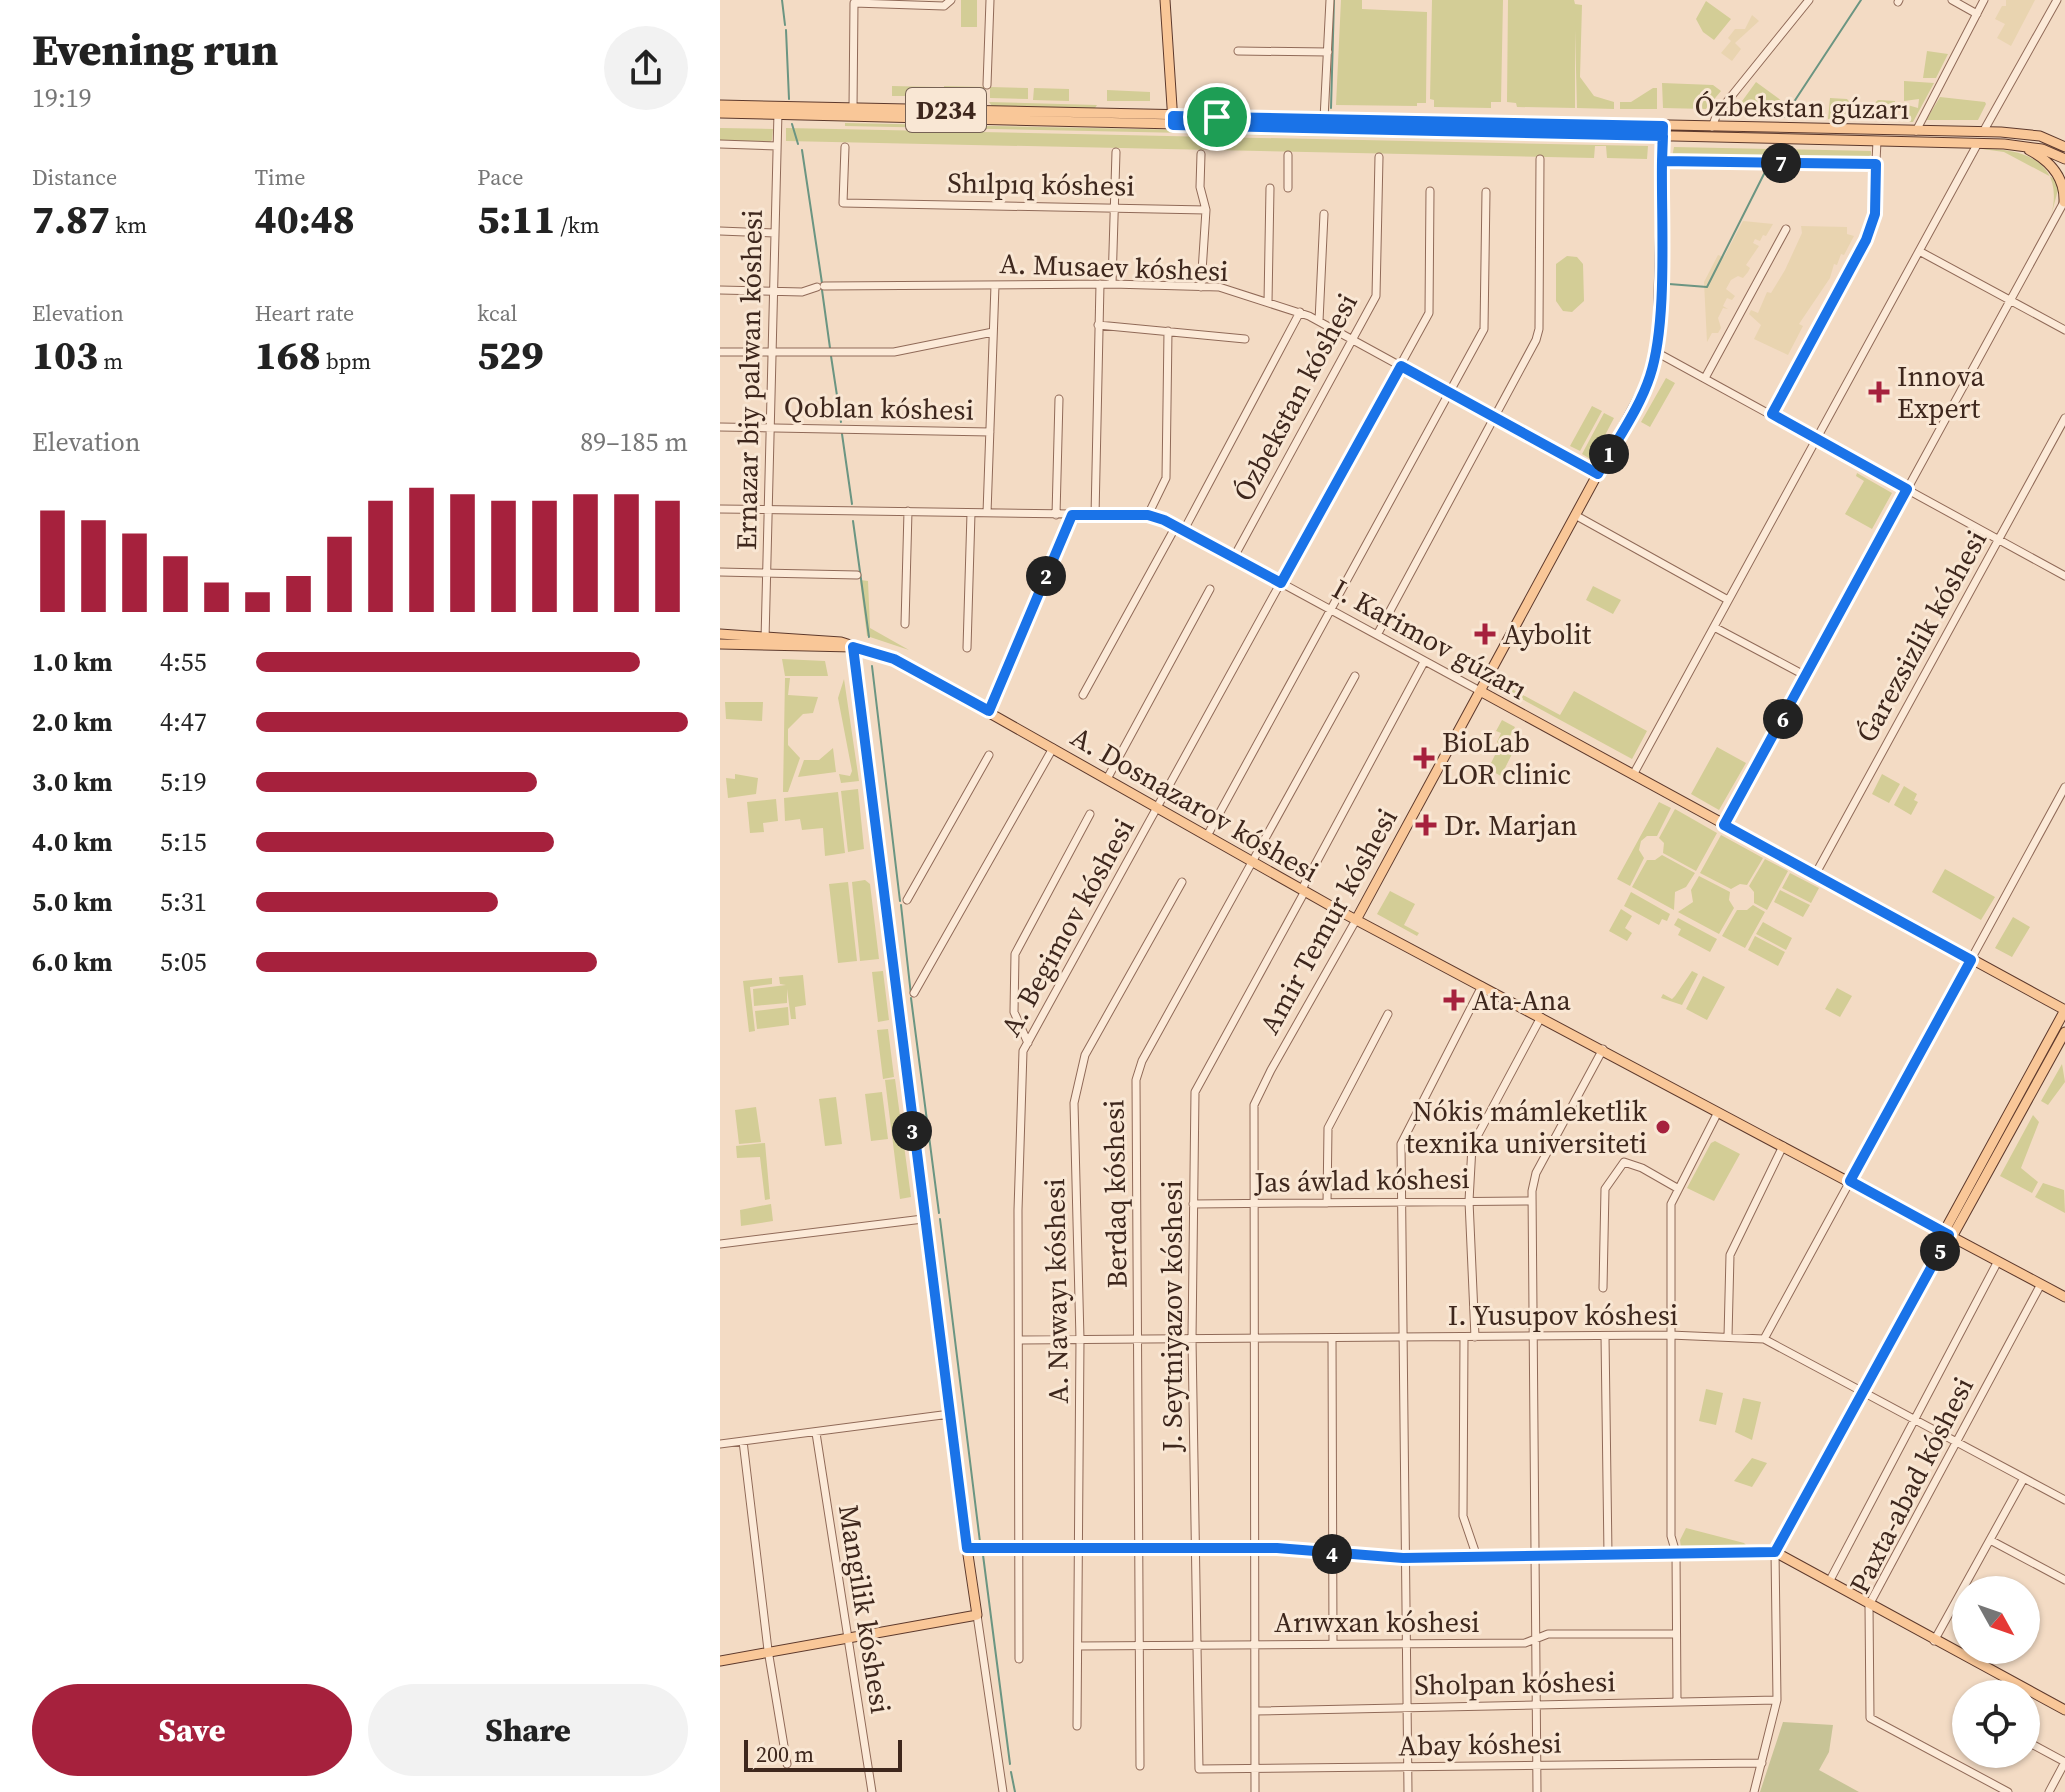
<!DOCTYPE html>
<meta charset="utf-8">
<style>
body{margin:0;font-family:"Source Serif 4",serif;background:#f2f2f2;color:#222;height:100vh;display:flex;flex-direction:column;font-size:30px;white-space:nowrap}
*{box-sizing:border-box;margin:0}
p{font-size:26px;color:#767676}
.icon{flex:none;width:44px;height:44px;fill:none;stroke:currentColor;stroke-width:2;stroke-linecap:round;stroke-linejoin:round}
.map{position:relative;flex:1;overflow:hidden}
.sheet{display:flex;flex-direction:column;background:#fff;width:720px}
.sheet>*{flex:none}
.needle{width:52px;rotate:130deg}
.buttons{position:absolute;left:1232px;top:1576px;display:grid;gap:16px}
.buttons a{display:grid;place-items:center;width:88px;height:88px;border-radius:50%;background:#fff;box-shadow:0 2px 6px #0004;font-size:40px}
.scale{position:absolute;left:24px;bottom:20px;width:158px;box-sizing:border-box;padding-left:8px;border:4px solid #3e271d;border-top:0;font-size:22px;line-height:28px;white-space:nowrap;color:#3e271d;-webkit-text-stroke:6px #f9e7d4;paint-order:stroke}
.pin{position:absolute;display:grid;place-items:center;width:68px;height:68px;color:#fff;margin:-34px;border:4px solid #fff;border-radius:50%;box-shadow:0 2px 8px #0007}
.km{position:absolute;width:40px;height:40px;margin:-20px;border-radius:50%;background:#222;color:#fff;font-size:22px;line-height:40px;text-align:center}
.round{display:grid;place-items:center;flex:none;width:84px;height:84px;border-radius:42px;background:#f2f2f2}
.headline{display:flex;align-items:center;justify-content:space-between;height:136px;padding:0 32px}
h1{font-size:44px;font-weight:800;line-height:60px}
.metrics{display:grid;grid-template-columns:repeat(3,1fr);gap:12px;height:136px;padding:8px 32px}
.metrics div{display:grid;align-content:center}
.metrics b{font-size:40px;font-weight:800}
.metrics small{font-size:22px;font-weight:400}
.metrics p{font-size:22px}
.chart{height:224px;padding:16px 32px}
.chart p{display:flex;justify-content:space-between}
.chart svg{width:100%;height:144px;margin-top:8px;stroke:#a6213d;stroke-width:6}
.button{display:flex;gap:16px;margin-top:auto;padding:16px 32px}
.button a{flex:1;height:92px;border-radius:48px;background:#a6213d;color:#fff;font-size:32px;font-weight:800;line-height:92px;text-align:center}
.button a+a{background:#f2f2f2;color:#222}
ul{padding:0 32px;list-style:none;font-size:26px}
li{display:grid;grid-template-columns:128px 96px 1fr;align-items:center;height:60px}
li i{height:20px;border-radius:10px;background:#a6213d}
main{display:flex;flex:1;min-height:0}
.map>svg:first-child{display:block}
.farmland{fill:#e9d4b0}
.green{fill:#d3cd96}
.cemetery{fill:#c7c396}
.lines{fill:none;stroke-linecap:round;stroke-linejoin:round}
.stream{stroke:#6b9582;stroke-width:2}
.minor-casing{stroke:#906a58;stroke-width:9}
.major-casing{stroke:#5d392c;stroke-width:11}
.minor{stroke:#fcead8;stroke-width:7}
.major{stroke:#f9c798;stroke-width:9}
.route-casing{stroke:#fff;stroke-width:16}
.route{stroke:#1a73e8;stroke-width:10}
.poi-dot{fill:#a6213d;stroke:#f9e7d4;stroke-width:3}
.labels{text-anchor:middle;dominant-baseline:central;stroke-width:6;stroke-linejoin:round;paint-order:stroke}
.shield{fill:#f9e7d4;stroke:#766154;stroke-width:2}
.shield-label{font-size:26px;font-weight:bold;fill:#3e271d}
.street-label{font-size:28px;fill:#3e271d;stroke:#f9e7d4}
.poi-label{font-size:28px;fill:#3e271d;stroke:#f9e7d4;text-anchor:start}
</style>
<main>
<section class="sheet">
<div class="headline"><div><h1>Evening run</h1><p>19:19</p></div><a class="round"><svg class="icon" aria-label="share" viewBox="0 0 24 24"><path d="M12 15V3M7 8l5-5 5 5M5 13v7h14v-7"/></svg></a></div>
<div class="metrics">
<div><p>Distance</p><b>7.87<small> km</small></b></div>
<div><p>Time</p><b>40:48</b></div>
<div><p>Pace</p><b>5:11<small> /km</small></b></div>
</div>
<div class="metrics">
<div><p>Elevation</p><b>103<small> m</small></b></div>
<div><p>Heart rate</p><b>168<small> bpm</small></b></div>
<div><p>kcal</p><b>529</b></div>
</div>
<div class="chart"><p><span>Elevation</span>89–185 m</p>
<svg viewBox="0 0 160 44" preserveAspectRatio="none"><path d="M5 44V13M15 44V16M25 44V20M35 44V27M45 44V35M55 44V38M65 44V33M75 44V21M85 44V10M95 44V6M105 44V8M115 44V10M125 44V10M135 44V8M145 44V8M155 44V10"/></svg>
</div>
<ul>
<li><b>1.0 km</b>4:55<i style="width:89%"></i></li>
<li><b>2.0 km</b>4:47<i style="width:100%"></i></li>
<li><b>3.0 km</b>5:19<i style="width:65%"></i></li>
<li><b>4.0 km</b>5:15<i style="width:69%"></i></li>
<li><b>5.0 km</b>5:31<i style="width:56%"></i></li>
<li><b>6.0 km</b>5:05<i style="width:79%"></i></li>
</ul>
<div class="button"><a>Save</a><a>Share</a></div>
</section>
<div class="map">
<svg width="1345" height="1792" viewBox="0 0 1345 1792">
<rect width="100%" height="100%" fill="#f3dbc4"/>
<path class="farmland" d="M 1286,0 L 1315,0 L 1291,46 L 1277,38 L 1285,24 L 1275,19 L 1282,6 L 1286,6 Z
M 1032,15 L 1039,21 L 1015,43 L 1021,49 L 1012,61 L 1001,53 L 1011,41 L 1008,38 L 1015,29 L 1025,29 Z
M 1023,221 L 1053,224 L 1046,236 L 1043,235 L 1040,241 L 1035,239 L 1033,243 L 1039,246 L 1026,265 L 1030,268 L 1028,272 L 1023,278 L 1018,276 L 1011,280 L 1006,289 L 1015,296 L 1012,300 L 1007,298 L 1003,306 L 1008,309 L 1003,308 L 998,318 L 1001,328 L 998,333 L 992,333 L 987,342 L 984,282 L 998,255 L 1004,257 Z
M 1081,226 L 1127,227 L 1127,234 L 1134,236 L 1124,255 L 1121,254 L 1117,265 L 1114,264 L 1110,278 L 1079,324 L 1083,326 L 1068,355 L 1034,339 L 1041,325 L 1029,314 L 1031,310 L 1038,313 L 1047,292 L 1051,293 L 1065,270 L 1082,233 Z"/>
<path class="green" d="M 241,0 L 257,0 L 257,27 L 241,27 Z
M 621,0 L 642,0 L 642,9 L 707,12 L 706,103 L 697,103 L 697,106 L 616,105 Z
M 712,0 L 783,0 L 781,102 L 771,102 L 771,108 L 714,107 L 714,100 L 710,99 Z
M 788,0 L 854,0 L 855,4 L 862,5 L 860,77 L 874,96 L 894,102 L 894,109 L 857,108 L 855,30 L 855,108 L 797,107 L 796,103 L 787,102 Z
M 986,1 L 1011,19 L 994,40 L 983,32 L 976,19 Z
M 1207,51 L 1228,54 L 1216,78 L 1203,78 Z
M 1184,81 L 1214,83 L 1193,122 L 1183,122 L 1184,104 L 1198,108 L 1199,99 L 1184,101 Z
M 1036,82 L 1066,104 L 1059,117 L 1012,115 Z
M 942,83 L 993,85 L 1001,91 L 986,109 L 943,108 Z
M 172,86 L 218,87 L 218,96 L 172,96 Z
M 224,86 L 264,87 L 264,98 L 224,97 Z
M 270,87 L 308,88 L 308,99 L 270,98 Z
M 314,88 L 349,89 L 349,101 L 313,100 Z
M 933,88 L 937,88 L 937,109 L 900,109 L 900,102 L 911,102 Z
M 387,90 L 430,92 L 430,101 L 387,101 Z
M 1220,97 L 1265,102 L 1266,104 L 1258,120 L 1206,120 Z
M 1110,98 L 1127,99 L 1136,110 L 1135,120 L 1108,119 Z
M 1158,100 L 1175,101 L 1174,121 L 1147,120 L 1147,110 Z
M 269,102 L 377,105 L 375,108 L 272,106 Z
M 125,123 L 515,131 L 515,134 L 125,126 Z
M 0,128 L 53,129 L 52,140 L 48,144 L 0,142 Z
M 66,128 L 928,146 L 927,159 L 887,158 L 886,146 L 875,146 L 874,158 L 66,141 Z
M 527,132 L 771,138 L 771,140 L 527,135 Z
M 954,147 L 1050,149 L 1044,159 L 994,154 L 990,158 L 952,157 Z
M 1059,149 L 1151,151 L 1151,155 L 1140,161 L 1097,156 L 1096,160 L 1053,159 Z
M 1262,149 C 1306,148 1345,163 1331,216 L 1339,186 L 1333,178 L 1284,152 Z
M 847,256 L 857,257 L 863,264 L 864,301 L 852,312 L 843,311 L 836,301 L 836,264 Z
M 946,378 L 955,383 L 930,427 L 921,422 Z
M 872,406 L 882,411 L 860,451 L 850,446 Z
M 884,413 L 894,418 L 872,460 L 862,454 Z
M 1137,473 L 1172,493 L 1152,529 L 1125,514 L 1144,481 L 1136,476 Z
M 140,580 L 148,581 L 150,628 L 189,650 L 147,636 Z
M 873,586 L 901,600 L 893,614 L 866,600 Z
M 62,659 L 105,661 L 108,676 L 65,676 Z
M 65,678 L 70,678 L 68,695 L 98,697 L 93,713 L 83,714 L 68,729 L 68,745 L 80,758 L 68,792 L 63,792 Z
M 124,679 L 139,781 L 121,783 L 119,774 L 130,776 L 132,771 L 118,698 Z
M 777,681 L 840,715 L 854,691 L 927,731 L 912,759 L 776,685 Z
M 5,702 L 43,702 L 42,721 L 6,719 Z
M 782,720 L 795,727 L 784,747 L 793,752 L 781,776 L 768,769 L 780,745 L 777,742 L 781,733 L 776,731 Z
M 997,747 L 1026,763 L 999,810 L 971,794 Z
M 113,748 L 116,772 L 78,777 L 84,760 L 99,760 Z
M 15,774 L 38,778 L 36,794 L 8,798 L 6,778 L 15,779 Z
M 1162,774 L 1180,784 L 1169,803 L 1152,794 Z
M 1184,786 L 1197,794 L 1194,800 L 1198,802 L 1191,815 L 1174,805 Z
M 138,789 L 144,849 L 128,852 L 121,791 Z
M 118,792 L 125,853 L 105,856 L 103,828 L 82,830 L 80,819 L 65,821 L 64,798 Z
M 56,799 L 58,821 L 43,823 L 44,832 L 30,833 L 27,802 Z
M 939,802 L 951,808 L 937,836 L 927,836 L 921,841 L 919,850 L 924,858 L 910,886 L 897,879 Z
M 955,809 L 997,833 L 976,871 L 943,853 L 944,843 L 939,838 Z
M 1001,835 L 1043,858 L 1027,885 L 1020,884 L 1011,889 L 980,873 Z
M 942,855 L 975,873 L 966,887 L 955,892 L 954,910 L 912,887 L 927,860 L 935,860 Z
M 1045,859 L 1068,871 L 1047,910 L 1034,903 L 1034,892 L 1029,886 Z
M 1225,869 L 1275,897 L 1261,920 L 1212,892 Z
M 1070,873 L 1099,888 L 1091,903 L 1062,888 Z
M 979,876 L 1010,892 L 1009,900 L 1014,908 L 999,934 L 958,912 L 973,902 L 971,890 Z
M 145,880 L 150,884 L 159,959 L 140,961 L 132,882 Z
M 128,882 L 137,961 L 118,963 L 109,884 Z
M 1060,890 L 1090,905 L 1083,917 L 1054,902 Z
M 670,891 L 695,904 L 684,925 L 699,933 L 697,936 L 657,914 Z
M 911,892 L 950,914 L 947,921 L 942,919 L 939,925 L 904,906 Z
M 1033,905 L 1045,912 L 1025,948 L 1002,936 L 1017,910 L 1027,910 Z
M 901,909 L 912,916 L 905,928 L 912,933 L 907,941 L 889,931 Z
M 1293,917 L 1310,927 L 1292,957 L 1275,948 Z
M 958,918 L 997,939 L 990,952 L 958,935 L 961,929 L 954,925 Z
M 1043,922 L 1072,938 L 1066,950 L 1036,934 Z
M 1035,936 L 1065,952 L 1058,966 L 1028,950 Z
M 163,971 L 169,1020 L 158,1022 L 152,972 Z
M 972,971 L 978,974 L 962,1005 L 941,998 L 943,994 L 952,999 L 955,996 Z
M 83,975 L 86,1005 L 75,1007 L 76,1019 L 71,1019 L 67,989 L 67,1003 L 34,1006 L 33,989 L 66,985 L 60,984 L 59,977 Z
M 983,976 L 1005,987 L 987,1020 L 966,1009 Z
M 52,978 L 52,984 L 30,987 L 35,1031 L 29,1032 L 23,981 Z
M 1117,988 L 1132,996 L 1120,1017 L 1105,1009 Z
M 68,1007 L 69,1025 L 37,1029 L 35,1011 Z
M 168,1029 L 174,1077 L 163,1079 L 157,1030 Z
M 1342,1064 L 1345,1082 L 1328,1105 L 1321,1101 Z
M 175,1079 L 191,1197 L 180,1199 L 165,1080 Z
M 162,1092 L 168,1139 L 151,1141 L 145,1094 Z
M 116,1097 L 122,1144 L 105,1146 L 99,1099 Z
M 36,1107 L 41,1142 L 19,1144 L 15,1110 Z
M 1313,1115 L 1319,1122 L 1301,1168 L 1318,1182 L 1312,1193 L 1280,1176 Z
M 995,1141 L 1020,1154 L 994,1201 L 967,1188 L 991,1143 Z
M 45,1143 L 50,1199 L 45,1200 L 40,1157 L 17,1158 L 16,1146 Z
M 1323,1183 L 1344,1190 L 1345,1213 L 1315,1197 Z
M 51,1204 L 53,1221 L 21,1226 L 20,1210 Z
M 986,1389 L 1003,1393 L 996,1425 L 979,1421 Z
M 1023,1398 L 1041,1402 L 1032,1440 L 1015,1432 Z
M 1032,1458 L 1047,1463 L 1032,1487 L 1014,1481 Z
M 966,1528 L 1024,1543 L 1028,1547 L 961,1548 L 960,1540 Z"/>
<path class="cemetery" d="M 1063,1722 L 1113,1725 L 1109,1752 L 1099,1770 L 1139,1792 L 1040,1792 Z"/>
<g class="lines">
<path class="stream" d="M 62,0 L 65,25
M 66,30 L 69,99
M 611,108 L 614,0
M 1064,117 L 1141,0
M 72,124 L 78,144
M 82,150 L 102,283
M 1052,158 L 1056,149
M 949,284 L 987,287 L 1048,166
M 102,290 L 110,348
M 111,356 L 121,422
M 122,434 L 132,504
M 133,521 L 149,637
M 152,666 L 180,901
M 181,905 L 191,995
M 191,998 L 219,1213
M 220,1219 L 260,1542
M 263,1555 L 290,1764
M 291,1772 L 295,1792"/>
<g class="minor-casing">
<path id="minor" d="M 1232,0 L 1257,14
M 1178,2 L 1179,0
M 518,51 L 608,52
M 267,85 L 270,0
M 133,108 L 134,3 L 224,6 L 231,0
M 604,119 L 610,0
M 992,127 L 997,114 L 1089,0
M 1196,131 L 1264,0
M 1263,132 L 1337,0
M 0,144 L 57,146
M 125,147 L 123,203 L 486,210
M 942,161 L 1156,164
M 568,188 L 568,155
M 0,231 L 54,233
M 1199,251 L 1345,330
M 392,284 L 396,152
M 104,286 L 392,284 L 499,287 L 589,316 L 878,474
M 481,287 L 486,210 L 480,187 L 481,154
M 0,290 L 82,292 L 97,287
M 548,302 L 550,188
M 599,321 L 604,214
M 378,325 L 525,339
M 0,352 L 174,352 L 273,332
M 936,352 L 1345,576
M 985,378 L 1066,229
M 1052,414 L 1141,253 L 1153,223 L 1157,141
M 0,427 L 270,432
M 0,509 L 428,515 L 464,530 L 760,691
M 267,513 L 275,285
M 336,515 L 339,399
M 428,515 L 446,478 L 448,331
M 855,515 L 1008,600
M 375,516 L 380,284
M 464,530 L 580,312
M 514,557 L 656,296 L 659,157
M 0,572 L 137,575
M 185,624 L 188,511
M 994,627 L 1086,676
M 657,635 L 816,340 L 819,329 L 820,159
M 45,640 L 58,112
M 133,647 L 247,1548
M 247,648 L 251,513
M 363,695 L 456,526
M 269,711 L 352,515
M 913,775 L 1258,143
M 387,779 L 490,589
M 1004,825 L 1345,200
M 487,836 L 764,329 L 766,192
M 1095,875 L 1345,418
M 582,889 L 704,662
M 585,891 L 475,1092 L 472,1339 L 479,1769 L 1042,1763
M 187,900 L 269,755
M 194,993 L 333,748
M 308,1043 L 294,1012 L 295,954 L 370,814
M 607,1203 L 608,1128 L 668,1014
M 473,1204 L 811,1201
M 0,1244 L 203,1219
M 883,1288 L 885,1189 L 904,1162 L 922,1168 L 957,1188
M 885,1336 L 888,1555
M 744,1337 L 743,1516 L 757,1557
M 755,1337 L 749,1201 L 752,1146 L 821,1017
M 1008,1337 L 1010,1255 L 1063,1146
M 612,1338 L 613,1644
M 1044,1339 L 1345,787
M 301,1340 L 950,1335 L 1044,1339 L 1345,1500
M 96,1433 L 152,1792
M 23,1441 L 48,1650 L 67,1764
M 0,1444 L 230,1414
M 1270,1540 L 1345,1580
M 1109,1582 L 1278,1261
M 257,1615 L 283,1792
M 1214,1641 L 1304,1478
M 358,1646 L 805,1643 L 828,1634 L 954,1634
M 299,1659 L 298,1210 L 303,1051 L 709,313 L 710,191
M 957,1701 L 956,1553 L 951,1536 L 951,1204 L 998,1112
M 535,1711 L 1057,1700
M 357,1726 L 360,1339 L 354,1103 L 365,1055 L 462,882
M 1306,1741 L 1345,1762
M 420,1766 L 416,1080 L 422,1061 L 635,676
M 535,1792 L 534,1105 L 551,1070 L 636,920
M 688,1792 L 681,1144 L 762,986
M 817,1792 L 812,1191 L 816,1173 L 883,1049
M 1034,1792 L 1057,1700 L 1055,1552 L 1229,1235
M 1288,1792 L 1150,1718 L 1149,1605 L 1321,1284
M 1329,1792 L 1345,1762"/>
</g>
<g class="major-casing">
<path id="major" d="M 445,0 L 453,122
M 0,105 L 1281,132 L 1320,136 L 1345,147
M 0,113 L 1284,144 L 1322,149 L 1345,159
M 1309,150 C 1330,161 1345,177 1344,202
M 0,634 L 121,642 L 174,659 L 625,914 L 1345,1297
M 0,644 L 133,647
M 760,691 L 1345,1010
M 636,920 L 929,379 L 938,341 L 943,133
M 1224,1232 L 1345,1010
M 1232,1237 L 1345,1032
M 0,1661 L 257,1615 L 247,1548 L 557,1548 L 683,1558 L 1055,1552 L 1345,1710"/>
</g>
<use href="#minor" class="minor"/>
<use href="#major" class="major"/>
</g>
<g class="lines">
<g class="route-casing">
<path id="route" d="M 497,117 L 943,126 L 942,161 C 941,221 948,322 930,376 C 919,410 895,442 878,474 L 681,366 L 561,583 L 444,520 L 428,515 L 352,515 L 269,711 L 174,659 L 133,647 L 247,1548 L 557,1548 L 683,1558 L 1055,1552 L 1229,1235 L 1130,1181 L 1251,960 L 1004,825 L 1187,489 L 1052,414 L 1146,240 L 1155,214 L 1156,164 L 942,161 L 943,136 L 453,125 L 453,116 L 497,117"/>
</g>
<use href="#route" class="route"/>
</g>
<g class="poi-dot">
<path d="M1155 380h8v8h8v8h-8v8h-8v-8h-8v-8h8z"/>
<path d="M761 622h8v8h8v8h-8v8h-8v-8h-8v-8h8z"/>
<path d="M700 746h8v8h8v8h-8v8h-8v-8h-8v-8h8z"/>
<path d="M702 813h8v8h8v8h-8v8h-8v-8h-8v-8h8z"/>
<path d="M730 988h8v8h8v8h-8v8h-8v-8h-8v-8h8z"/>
<circle cx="943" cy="1127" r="8"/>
</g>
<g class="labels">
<rect class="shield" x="186" y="88" width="80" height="44" rx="6"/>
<g class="shield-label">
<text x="226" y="110">D234</text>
</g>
<g class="street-label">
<text transform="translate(1082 107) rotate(1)">Ózbekstan gúzarı</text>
<text transform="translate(321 184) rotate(1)">Shılpıq kóshesi</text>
<text transform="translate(394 267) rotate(2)">A. Musaev kóshesi</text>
<text transform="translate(29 380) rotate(-89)">Ernazar biy palwan kóshesi</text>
<text transform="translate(575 397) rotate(-62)">Ózbekstan kóshesi</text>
<text transform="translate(159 408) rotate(1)">Qoblan kóshesi</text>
<text transform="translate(1201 636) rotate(-61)">Ǵarezsizlik kóshesi</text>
<text transform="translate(710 639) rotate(29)">I. Karimov gúzarı</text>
<text transform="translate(475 804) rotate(30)">A. Dosnazarov kóshesi</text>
<text transform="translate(608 921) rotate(-61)">Amir Temur kóshesi</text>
<text transform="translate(347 927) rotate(-61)">A. Begimov kóshesi</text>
<text transform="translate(642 1180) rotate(-1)">Jas áwlad kóshesi</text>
<text transform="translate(395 1194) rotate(-91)">Berdaq kóshesi</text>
<text transform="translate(336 1291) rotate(-91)">A. Nawayı kóshesi</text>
<text x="843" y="1315">I. Yusupov kóshesi</text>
<text transform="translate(452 1316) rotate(-90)">J. Seytniyazov kóshesi</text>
<text transform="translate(1191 1485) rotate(-63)">Paxta-abad kóshesi</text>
<text transform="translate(145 1609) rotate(81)">Mangilik kóshesi</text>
<text x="657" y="1622">Arıwxan kóshesi</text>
<text transform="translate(795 1683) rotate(-1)">Sholpan kóshesi</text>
<text transform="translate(760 1744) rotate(-1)">Abay kóshesi</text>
</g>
<g class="poi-label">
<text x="1177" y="376">Innova<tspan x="1177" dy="32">Expert</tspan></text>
<text x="783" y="634">Aybolit</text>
<text x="722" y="742">BioLab<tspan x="722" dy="32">LOR clinic</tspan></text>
<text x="724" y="825">Dr. Marjan</text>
<text x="752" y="1000">Ata-Ana</text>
<text x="927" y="1111" text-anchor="end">Nókis mámleketlik<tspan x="927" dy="32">texnika universiteti</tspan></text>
</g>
</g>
</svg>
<div class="buttons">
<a><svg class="needle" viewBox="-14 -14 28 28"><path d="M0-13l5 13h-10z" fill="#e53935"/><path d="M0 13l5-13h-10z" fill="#767676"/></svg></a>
<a><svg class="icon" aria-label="locate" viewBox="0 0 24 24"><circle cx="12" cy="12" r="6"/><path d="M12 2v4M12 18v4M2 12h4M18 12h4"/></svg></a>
</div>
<div class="scale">200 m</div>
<div class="pin" style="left:497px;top:117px;background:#1e9e55"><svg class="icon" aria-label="arrive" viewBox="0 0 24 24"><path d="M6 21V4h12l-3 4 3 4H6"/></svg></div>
<b class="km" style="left:889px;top:454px">1</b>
<b class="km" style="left:326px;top:576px">2</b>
<b class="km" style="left:192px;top:1131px">3</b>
<b class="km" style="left:612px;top:1554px">4</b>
<b class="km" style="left:1220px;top:1251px">5</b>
<b class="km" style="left:1063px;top:719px">6</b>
<b class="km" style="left:1061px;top:163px">7</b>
</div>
</main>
